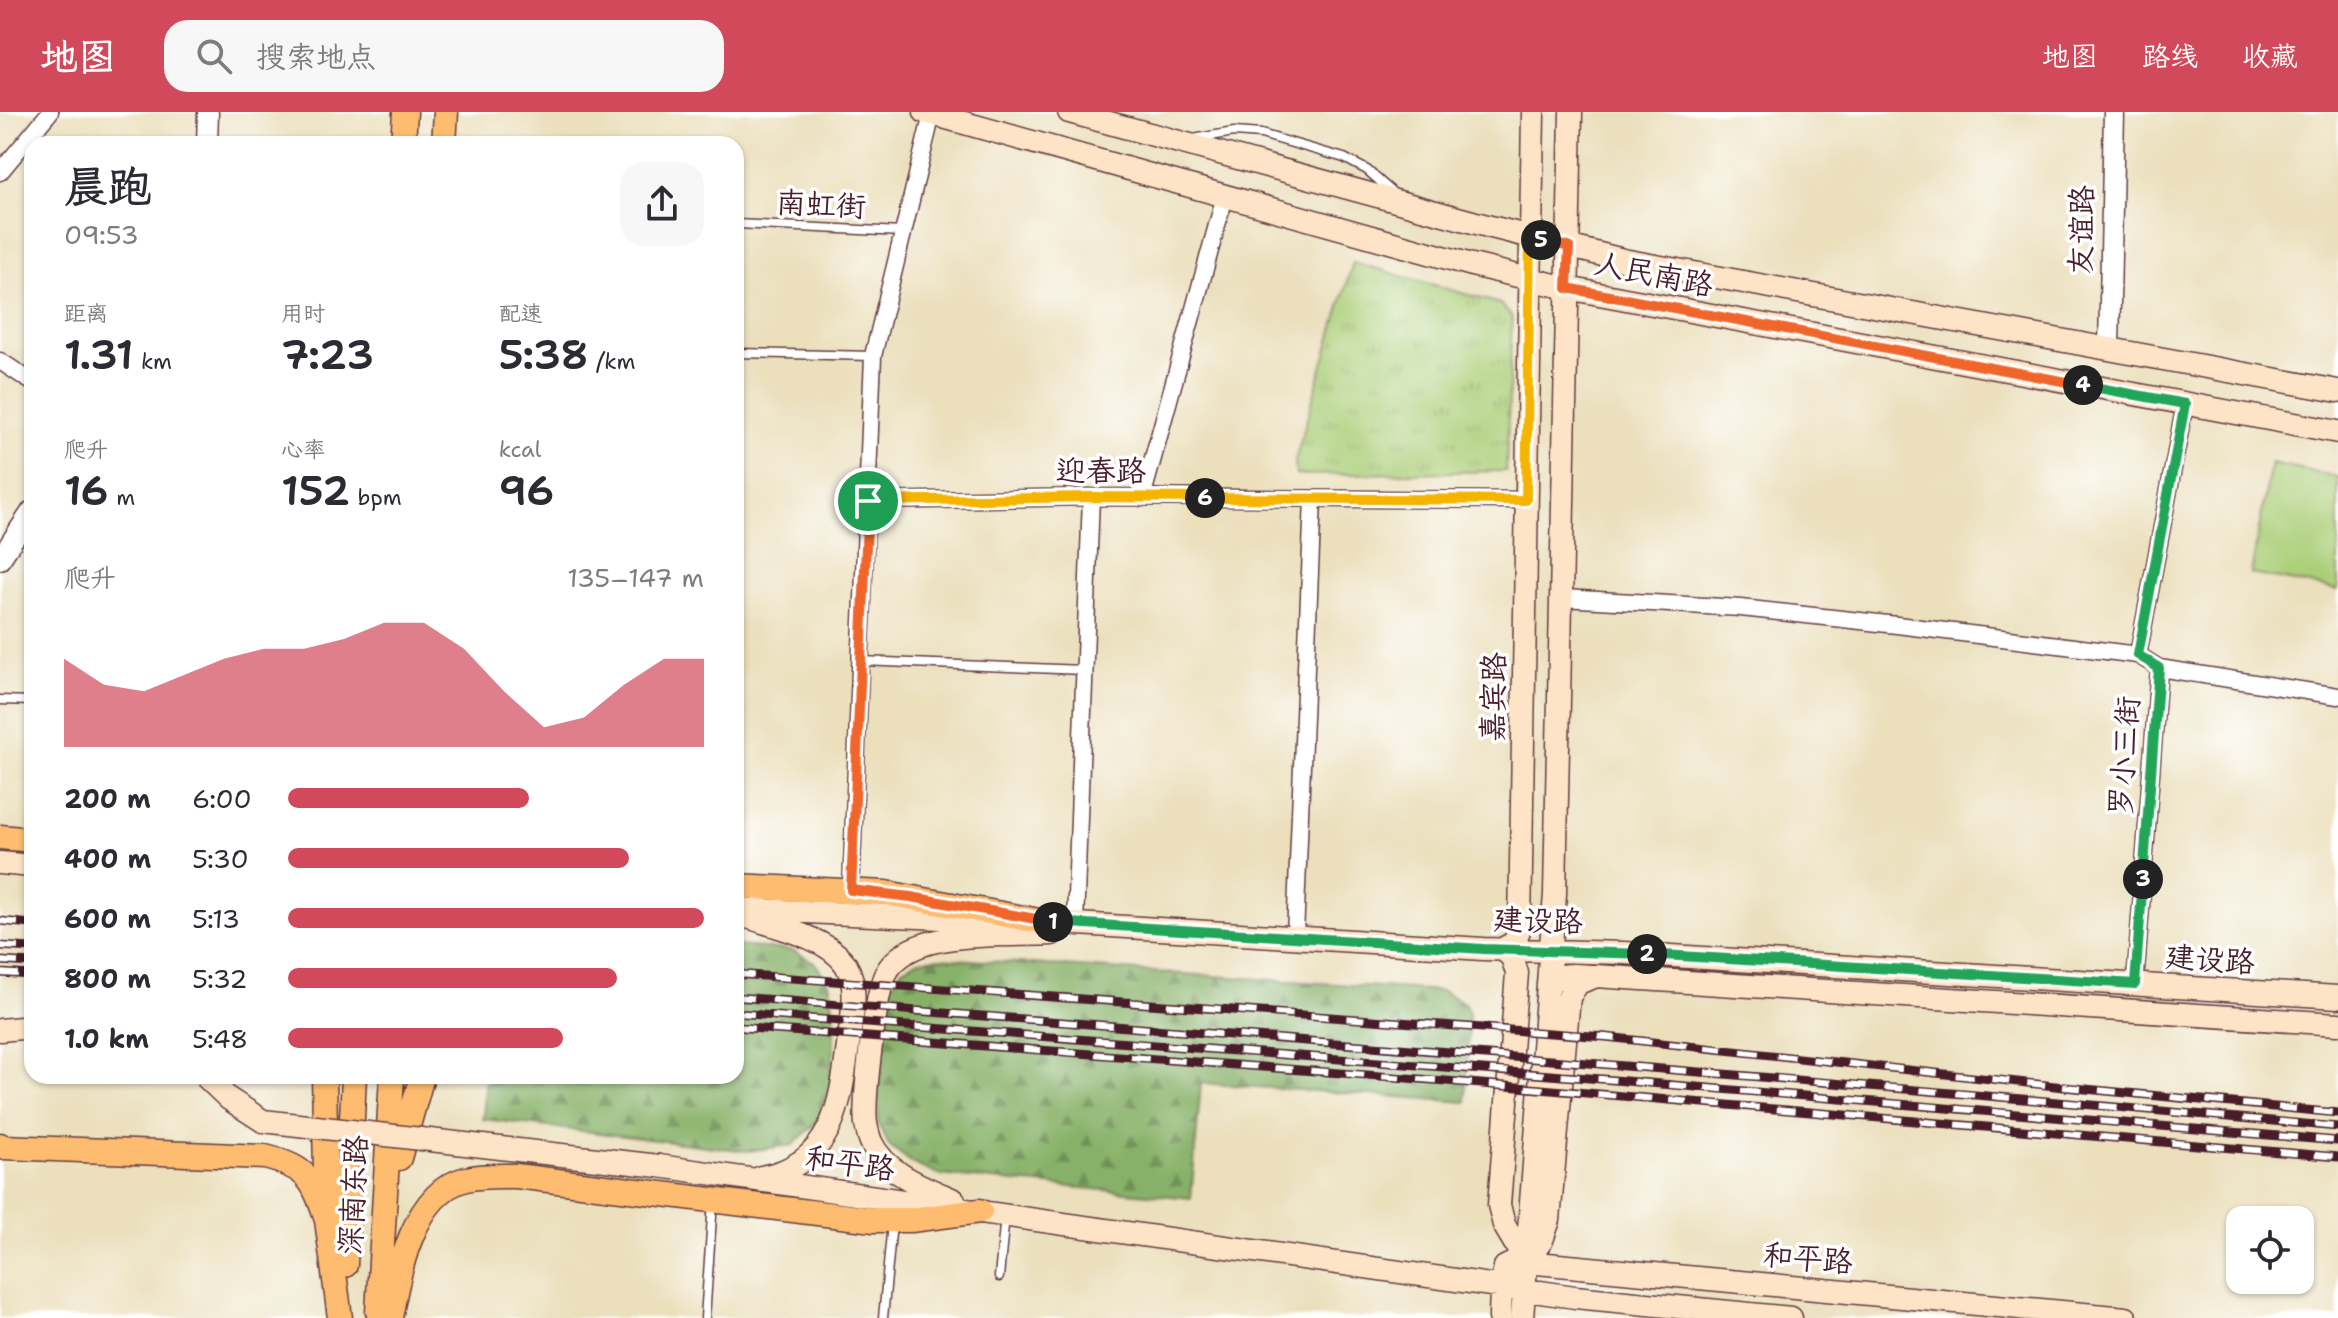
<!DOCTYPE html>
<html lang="zh">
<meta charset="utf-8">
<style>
body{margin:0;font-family:"Shantell Sans","LXGW WenKai TC",sans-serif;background:#f7f7f7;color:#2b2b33;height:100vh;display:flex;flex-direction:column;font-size:30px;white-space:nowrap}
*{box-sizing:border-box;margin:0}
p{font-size:26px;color:#7c7c81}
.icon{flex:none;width:44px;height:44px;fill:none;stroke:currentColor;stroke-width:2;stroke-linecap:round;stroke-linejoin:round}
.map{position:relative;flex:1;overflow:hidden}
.details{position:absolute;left:24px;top:24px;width:720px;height:948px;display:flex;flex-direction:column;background:#fff;border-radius:24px;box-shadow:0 2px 6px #0004}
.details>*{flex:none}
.fabs{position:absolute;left:2226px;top:1094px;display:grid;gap:16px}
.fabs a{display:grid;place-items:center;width:88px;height:88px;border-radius:16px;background:#fff;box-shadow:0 2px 6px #0004;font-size:40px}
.pin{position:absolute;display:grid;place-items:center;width:68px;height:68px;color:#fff;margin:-34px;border:4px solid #fff;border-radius:50%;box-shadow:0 2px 8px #0007}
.km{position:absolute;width:40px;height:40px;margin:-20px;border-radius:50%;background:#222;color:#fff;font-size:22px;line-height:40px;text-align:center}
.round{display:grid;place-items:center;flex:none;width:84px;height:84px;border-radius:24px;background:#f7f7f7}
.headline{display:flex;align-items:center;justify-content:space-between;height:136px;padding:0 40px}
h1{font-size:44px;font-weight:600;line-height:60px}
.metrics{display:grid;grid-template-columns:repeat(3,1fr);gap:12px;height:136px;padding:8px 40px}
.metrics div{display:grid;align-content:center}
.metrics b{font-size:40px;font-weight:600}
.metrics small{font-size:22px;font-weight:400}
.metrics p{font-size:22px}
.chart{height:224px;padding:16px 40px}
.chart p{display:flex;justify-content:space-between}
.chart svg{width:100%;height:144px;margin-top:8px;fill:#d1495b;opacity:.7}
ul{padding:0 40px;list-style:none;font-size:26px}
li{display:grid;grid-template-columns:128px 96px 1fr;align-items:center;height:60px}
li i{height:20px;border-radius:10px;background:#d1495b}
header{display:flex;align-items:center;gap:48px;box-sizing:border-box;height:112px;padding:0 40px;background:#d1495b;color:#fff}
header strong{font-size:38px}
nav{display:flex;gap:44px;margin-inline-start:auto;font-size:28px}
.search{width:560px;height:72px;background:#f7f7f7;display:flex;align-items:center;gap:20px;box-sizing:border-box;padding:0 28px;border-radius:24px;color:#7c7c81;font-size:30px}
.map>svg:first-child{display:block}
.grass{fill:url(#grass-tufts);stroke:#7a7651;stroke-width:2}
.forest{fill:url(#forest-firs);stroke:#68684a;stroke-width:2}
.pitch{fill:#aace77;stroke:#7a7651;stroke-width:2}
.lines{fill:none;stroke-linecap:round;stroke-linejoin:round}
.service-casing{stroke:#623c41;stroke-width:11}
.minor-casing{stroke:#623c41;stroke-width:19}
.tertiary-casing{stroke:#623c41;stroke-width:23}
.secondary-casing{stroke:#623c41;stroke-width:25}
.primary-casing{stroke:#623c41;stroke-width:27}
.service{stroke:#fff;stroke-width:8}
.minor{stroke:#fff;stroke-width:16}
.tertiary{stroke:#fff;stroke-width:20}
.secondary{stroke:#fee4c6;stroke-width:22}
.primary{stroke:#fdbc70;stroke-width:24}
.rail-casing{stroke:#4a1f2b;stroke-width:9}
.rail{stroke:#fff;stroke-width:6;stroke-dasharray:18;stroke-linecap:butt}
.secondary-bridge-casing{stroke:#623c41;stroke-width:25;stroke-linecap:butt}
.secondary-bridge{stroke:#fee4c6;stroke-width:22}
.split-1-casing{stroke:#fff;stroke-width:16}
.split-2-casing{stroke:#fff;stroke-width:16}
.split-3-casing{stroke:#fff;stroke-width:16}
.split-4-casing{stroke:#fff;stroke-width:16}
.split-5-casing{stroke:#fff;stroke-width:16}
.split-6-casing{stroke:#fff;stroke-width:16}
.split-7-casing{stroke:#fff;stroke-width:16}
.split-1{stroke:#f0652b;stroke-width:10}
.split-2{stroke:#22a559;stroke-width:10}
.split-3{stroke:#22a559;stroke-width:10}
.split-4{stroke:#22a559;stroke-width:10}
.split-5{stroke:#f0652b;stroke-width:10}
.split-6{stroke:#f5b400;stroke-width:10}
.split-7{stroke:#f5b400;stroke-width:10}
.labels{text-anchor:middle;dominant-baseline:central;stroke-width:7;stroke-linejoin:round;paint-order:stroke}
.street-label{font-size:30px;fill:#4a1f2b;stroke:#fff}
</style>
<header>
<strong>地图</strong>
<div class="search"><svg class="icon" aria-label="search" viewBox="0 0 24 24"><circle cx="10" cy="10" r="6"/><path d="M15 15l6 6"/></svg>搜索地点</div>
<nav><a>地图</a><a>路线</a><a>收藏</a></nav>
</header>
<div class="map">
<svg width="2338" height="1206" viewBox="0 0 2338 1206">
<defs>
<pattern id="grass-tufts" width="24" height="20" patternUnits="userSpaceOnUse" patternTransform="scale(2)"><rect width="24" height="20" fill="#aace77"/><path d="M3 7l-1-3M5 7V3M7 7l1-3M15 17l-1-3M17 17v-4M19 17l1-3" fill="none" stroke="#94b067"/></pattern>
<pattern id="forest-firs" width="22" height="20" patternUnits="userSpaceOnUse" patternTransform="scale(2)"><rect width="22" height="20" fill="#87b168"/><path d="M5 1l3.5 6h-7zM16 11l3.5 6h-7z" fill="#708f56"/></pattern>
</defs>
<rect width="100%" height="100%" fill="#fff"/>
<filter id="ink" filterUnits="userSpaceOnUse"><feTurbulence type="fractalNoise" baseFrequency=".0125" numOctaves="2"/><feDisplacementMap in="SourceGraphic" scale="16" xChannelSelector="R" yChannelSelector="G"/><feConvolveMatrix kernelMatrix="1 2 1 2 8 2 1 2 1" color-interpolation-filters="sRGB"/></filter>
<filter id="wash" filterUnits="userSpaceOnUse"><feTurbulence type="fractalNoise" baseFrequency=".006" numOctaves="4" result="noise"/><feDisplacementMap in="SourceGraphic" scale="32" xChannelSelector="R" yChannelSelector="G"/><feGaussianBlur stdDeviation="1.8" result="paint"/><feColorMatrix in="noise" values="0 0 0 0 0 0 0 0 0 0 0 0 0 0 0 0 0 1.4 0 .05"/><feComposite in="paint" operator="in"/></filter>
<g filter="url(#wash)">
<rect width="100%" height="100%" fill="#ebdfbc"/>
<path class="grass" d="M 1353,150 L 1500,192 L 1512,205 L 1506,359 L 1296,363 L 1294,352 Z"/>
<path class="forest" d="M 736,834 L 792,838 L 814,850 L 829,870 L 834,900 L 834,936 L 829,979 L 817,1010 L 793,1033 L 747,1039 L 483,1007 L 486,964 L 736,964 Z
M 940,846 L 1442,879 L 1464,891 L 1469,900 L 1466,990 L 1201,971 L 1191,1086 L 939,1063 L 913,1052 L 889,1033 L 878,1012 L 878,985 L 891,873 L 902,857 L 919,848 Z"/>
<path class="pitch" d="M 2271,351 L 2338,365 L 2338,478 L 2251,462 Z"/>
</g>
<g filter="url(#ink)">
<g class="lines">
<g class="service-casing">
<path id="service" d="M 1193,27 L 1234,20 L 1261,22 L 1344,46 L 1367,58 L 1392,80
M 736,112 L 902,120
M 736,241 L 873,244
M 861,549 L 1083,558
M 0,588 L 32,589
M 999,1165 L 1005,1104
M 705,1206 L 713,1090
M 883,1206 L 892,1111"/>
</g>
<g class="minor-casing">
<path id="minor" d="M 0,60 L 50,0
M 0,249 L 32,270
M 1142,386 L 1225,84
M 868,389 L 1091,385 L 1526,388
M 1562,486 L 1741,496 L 1897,513 L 2138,543 L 2159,556 L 2338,584
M 2138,543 L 2185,292
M 851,778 L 873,244 L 932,2
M 1075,812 L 1091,385
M 1295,824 L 1313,387
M 2135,872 L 2159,556"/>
</g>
<g class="tertiary-casing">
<path id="tertiary" d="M 207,32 L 208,0
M 2109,237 L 2114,0
M 0,447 L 32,399"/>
</g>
<g class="secondary-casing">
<path id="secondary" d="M 925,0 L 1472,153 L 1567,176 L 2338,320
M 1069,0 L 1491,115 L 1623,148 L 2338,279
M 0,751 L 32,754
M 736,797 L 987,808
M 747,805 C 777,815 829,826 846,853 C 859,875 852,903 849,926 C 841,987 836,1052 761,1065
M 1029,809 L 1483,837 L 1624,841 L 2338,885
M 1502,837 L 1514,831 L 1520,816 L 1533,0
M 1502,837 L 1512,845 L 1517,861 L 1499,1093 L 1504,1113 L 1526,1150
M 1549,875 C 1557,858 1578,864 1595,864 L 2338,912
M 0,918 L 32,915
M 659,1054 L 1575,1185 L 1791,1206
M 954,1088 C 924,1075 886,1062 871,1030 C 869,1025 867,1017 866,1012 C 863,988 875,881 886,861 C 890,853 899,845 907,840 C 940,819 1013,824 1052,822
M 1527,1149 L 1542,1128 L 1549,1108 L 1569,885 L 1578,871 L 1594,865
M 1500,1206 L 1501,1173 L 1505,1155 L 1515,1150 L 1526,1150 L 2126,1206
M 1522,1206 L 1555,782 L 1571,0"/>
</g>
<g class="primary-casing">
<path id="primary" d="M 403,32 L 405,0
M 444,32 L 446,0
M 0,725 L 32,728
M 736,774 L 886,781 L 1045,810
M 324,964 L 327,1108 L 340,1206
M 0,1033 L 3,1035 L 265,1045 C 309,1056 313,1068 327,1108
M 399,1046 L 422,964
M 345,1153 L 354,964
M 378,1200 L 392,964
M 390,1206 C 398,1161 413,1080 466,1067 C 482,1063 499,1064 516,1064 L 874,1108 L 911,1108 L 980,1099"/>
</g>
<use href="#service" class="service"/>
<use href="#minor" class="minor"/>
<use href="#tertiary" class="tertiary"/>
<use href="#secondary" class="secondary"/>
<use href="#primary" class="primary"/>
<g class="rail-casing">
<path id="rail" d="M 0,809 L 32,812
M 0,834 L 32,836
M 0,849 L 32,851
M 0,861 L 32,863
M 736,862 L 1606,925 L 2064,975 L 2338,1001
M 736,885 C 1270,926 1805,966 2338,1015
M 736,901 L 1602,967 L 2338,1029
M 736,915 L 1446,969 L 2338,1045"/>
</g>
<use href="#rail" class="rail"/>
<g class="secondary-bridge-casing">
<path id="secondary-bridge" d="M 205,964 L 229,987 L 263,1009 L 659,1054"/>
</g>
<use href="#secondary-bridge" class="secondary-bridge"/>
</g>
</g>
<g class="lines" filter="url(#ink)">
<g class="split-1-casing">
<path id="split-1" d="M 868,389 L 851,778 L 911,785 L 1053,810"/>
</g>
<g class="split-2-casing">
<path id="split-2" d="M 1053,810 L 1483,837 L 1647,842"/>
</g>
<g class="split-3-casing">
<path id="split-3" d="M 1647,842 L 2135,872 L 2143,767"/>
</g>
<g class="split-4-casing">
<path id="split-4" d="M 2083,273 L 2185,292 L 2138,543 L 2159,556 L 2143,767"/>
</g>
<g class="split-5-casing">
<path id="split-5" d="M 1541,128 L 1569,135 L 1567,176 L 2083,273"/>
</g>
<g class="split-6-casing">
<path id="split-6" d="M 1205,386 L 1526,388 L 1530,125 L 1541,128"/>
</g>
<g class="split-7-casing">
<path id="split-7" d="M 868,389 L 1091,385 L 1205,386"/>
</g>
<use href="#split-1" class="split-1"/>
<use href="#split-2" class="split-2"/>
<use href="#split-3" class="split-3"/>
<use href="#split-4" class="split-4"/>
<use href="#split-5" class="split-5"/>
<use href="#split-6" class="split-6"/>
<use href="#split-7" class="split-7"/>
</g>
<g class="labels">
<g class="street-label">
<text transform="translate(821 92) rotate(3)">南虹街</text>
<text transform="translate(2081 118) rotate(-89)">友谊路</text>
<text transform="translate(1654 162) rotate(11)">人民南路</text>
<text x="1101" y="358">迎春路</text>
<text transform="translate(1493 585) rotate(-89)">嘉宾路</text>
<text transform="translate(2124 644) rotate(-86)">罗小三街</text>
<text transform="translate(1538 808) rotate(2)">建设路</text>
<text transform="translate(2210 847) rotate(4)">建设路</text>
<text transform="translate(850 1051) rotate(8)">和平路</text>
<text transform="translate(353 1083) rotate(-87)">深南东路</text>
<text transform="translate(1808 1146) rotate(5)">和平路</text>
</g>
</g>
</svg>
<div class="fabs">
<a><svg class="icon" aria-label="locate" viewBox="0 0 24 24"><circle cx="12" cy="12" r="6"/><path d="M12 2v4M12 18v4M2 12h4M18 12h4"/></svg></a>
</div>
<div class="pin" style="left:868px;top:389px;background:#1e9e55"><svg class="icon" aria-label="arrive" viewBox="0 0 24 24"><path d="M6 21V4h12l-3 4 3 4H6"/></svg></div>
<b class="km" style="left:1053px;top:810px">1</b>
<b class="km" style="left:1647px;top:842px">2</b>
<b class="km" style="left:2143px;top:767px">3</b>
<b class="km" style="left:2083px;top:273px">4</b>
<b class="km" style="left:1541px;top:128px">5</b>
<b class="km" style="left:1205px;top:386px">6</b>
<section class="details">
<div class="headline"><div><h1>晨跑</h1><p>09:53</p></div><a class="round"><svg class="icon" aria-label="share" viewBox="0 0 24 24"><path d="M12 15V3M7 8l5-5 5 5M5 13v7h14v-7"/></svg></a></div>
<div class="metrics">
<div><p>距离</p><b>1.31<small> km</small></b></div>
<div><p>用时</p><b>7:23</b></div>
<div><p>配速</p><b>5:38<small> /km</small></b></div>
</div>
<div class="metrics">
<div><p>爬升</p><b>16<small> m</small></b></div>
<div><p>心率</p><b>152<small> bpm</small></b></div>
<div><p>kcal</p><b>96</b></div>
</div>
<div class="chart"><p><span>爬升</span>135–147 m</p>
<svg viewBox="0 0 160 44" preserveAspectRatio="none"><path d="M0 44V17L10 25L20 27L30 22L40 17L50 14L60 14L70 11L80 6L90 6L100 14L110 27L120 38L130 35L140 25L150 17L160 17V44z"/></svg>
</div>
<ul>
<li><b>200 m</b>6:00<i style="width:58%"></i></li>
<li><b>400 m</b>5:30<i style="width:82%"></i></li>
<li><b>600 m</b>5:13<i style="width:100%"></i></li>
<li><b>800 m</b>5:32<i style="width:79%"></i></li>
<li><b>1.0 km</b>5:48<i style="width:66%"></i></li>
</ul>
</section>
</div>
